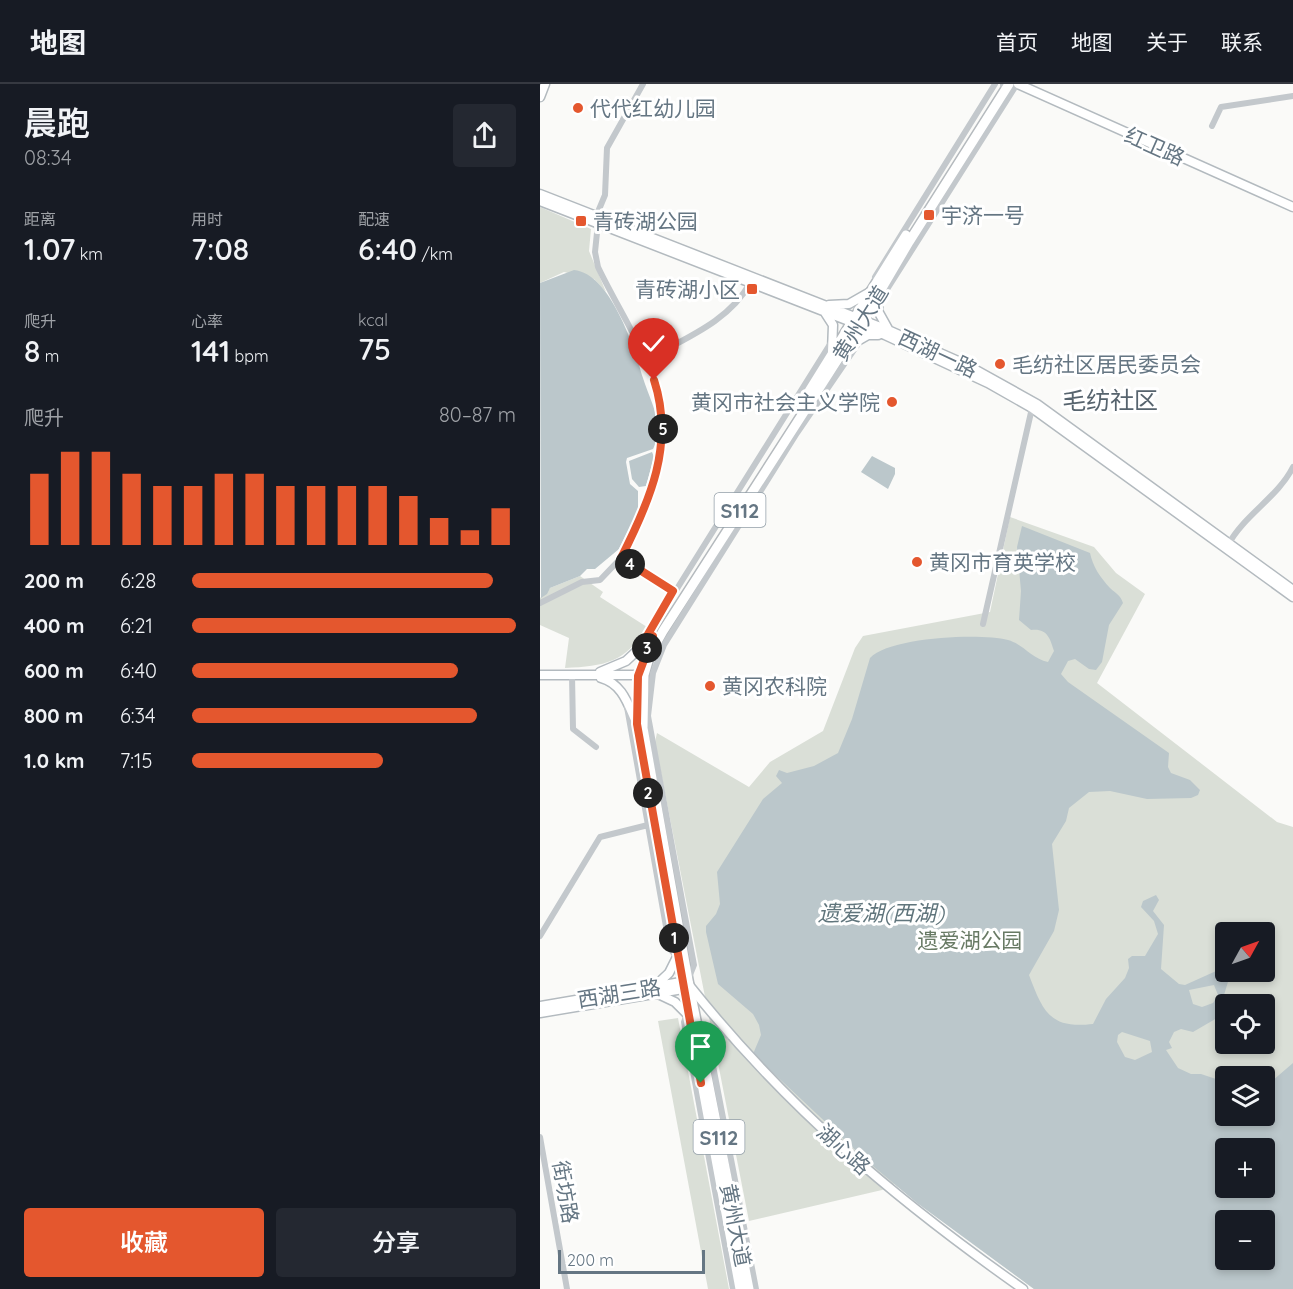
<!DOCTYPE html>
<html lang="zh">
<meta charset="utf-8">
<style>
body{margin:0;font-family:Quicksand,"Noto Sans SC",sans-serif;background:#242831;color:#f1f3f6;height:100vh;display:flex;flex-direction:column;font-size:22px;white-space:nowrap}
*{box-sizing:border-box;margin:0}
p{font-size:20px;color:#9ea1a6}
.icon{flex:none;width:33px;height:33px;fill:none;stroke:currentColor;stroke-width:2;stroke-linecap:round;stroke-linejoin:round}
.map{position:relative;flex:1;overflow:hidden}
.side{display:flex;flex-direction:column;background:#171b24;width:540px}
.side>*{flex:none}
.needle{width:39px;rotate:50deg}
.buttons{position:absolute;left:675px;top:838px;display:grid;gap:12px}
.buttons a{display:grid;place-items:center;width:60px;height:60px;border-radius:6px;background:#171b24;box-shadow:0 3px 9px #0003;font-size:30px}
.scale{position:absolute;left:18px;bottom:15px;width:147px;box-sizing:border-box;padding-left:6px;border:3px solid #657683;border-top:0;font-size:16px;line-height:21px;white-space:nowrap;color:#657683;-webkit-text-stroke:4px #fff;paint-order:stroke}
.pin{position:absolute;display:grid;place-items:center;width:51px;height:51px;color:#fff;margin:-62px -26px;border-radius:50% 50% 50% 0;rotate:-45deg;box-shadow:0 0 6px #0007}
.pin .icon{rotate:45deg}
.km{position:absolute;width:30px;height:30px;margin:-15px;border-radius:50%;background:#222;color:#fff;font-size:16px;line-height:30px;text-align:center}
.round{display:grid;place-items:center;flex:none;width:63px;height:63px;border-radius:6px;background:#242831}
.headline{display:flex;align-items:center;justify-content:space-between;height:102px;padding:0 24px}
h1{font-size:33px;font-weight:600;line-height:45px}
.figures{display:grid;grid-template-columns:repeat(3,1fr);gap:9px;height:102px;padding:6px 24px}
.figures div{display:grid;align-content:center}
.figures b{font-size:30px;font-weight:600}
.figures small{font-size:16px;font-weight:400}
.figures p{font-size:16px}
.chart{height:168px;padding:12px 24px}
.chart p{display:flex;justify-content:space-between}
.chart svg{width:100%;height:108px;margin-top:6px;stroke:#e4572e;stroke-width:6}
.primary-button{display:flex;gap:12px;margin-top:auto;padding:12px 24px}
.primary-button a{flex:1;height:69px;border-radius:6px;background:#e4572e;color:#fff;font-size:24px;font-weight:600;line-height:69px;text-align:center}
.primary-button a+a{background:#242831;color:#f1f3f6}
ul{padding:0 24px;list-style:none;font-size:20px}
li{display:grid;grid-template-columns:96px 72px 1fr;align-items:center;height:45px}
li i{height:15px;border-radius:8px;background:#e4572e}
header{display:flex;align-items:center;gap:36px;box-sizing:border-box;height:84px;padding:0 30px;background:#171b24;border-bottom:2px solid #363941}
header strong{font-size:28px}
nav{display:flex;gap:33px;margin-inline-start:auto;font-size:21px}
main{display:flex;flex:1;min-height:0}
.map>svg:first-child{display:block}
.green{fill:#dadfd7;fill-rule:evenodd}
.water{fill:#bbc7cb;fill-rule:evenodd}
.lines{fill:none;stroke-linecap:round;stroke-linejoin:round}
.secondary-casing{stroke:#b3babf;stroke-width:11}
.primary-casing{stroke:#b5babe;stroke-width:12}
.street{stroke:#c3c8cc;stroke-width:6}
.secondary{stroke:#fff;stroke-width:8}
.primary{stroke:#fff;stroke-width:9}
.route-casing{stroke:#fff;stroke-width:12}
.route{stroke:#e4572e;stroke-width:8}
.poi-dot{fill:#e4572e;stroke:#fff;stroke-width:2}
.labels{text-anchor:middle;dominant-baseline:central;stroke-width:6;stroke-linejoin:round;paint-order:stroke}
.shield{fill:#fff;stroke:#939fa8;stroke-width:1.5}
.shield-label{font-size:20px;font-weight:bold;fill:#657683}
.poi-label{font-size:21px;fill:#657683;stroke:#fff;text-anchor:start}
.street-label{font-size:21px;fill:#657683;stroke:#fff}
.park-label{font-size:21px;fill:#687a64;stroke:#fff}
.water-label{font-size:22px;font-style:italic;fill:#60757c;stroke:#fff}
.quarter-label{font-size:24px;fill:#57646e;stroke:#fff}
</style>
<header>
<strong>地图</strong>
<nav><a>首页</a><a>地图</a><a>关于</a><a>联系</a></nav>
</header>
<main>
<section class="side">
<div class="headline"><div><h1>晨跑</h1><p>08:34</p></div><a class="round"><svg class="icon" aria-label="share" viewBox="0 0 24 24"><path d="M12 15V3M7 8l5-5 5 5M5 13v7h14v-7"/></svg></a></div>
<div class="figures">
<div><p>距离</p><b>1.07<small> km</small></b></div>
<div><p>用时</p><b>7:08</b></div>
<div><p>配速</p><b>6:40<small> /km</small></b></div>
</div>
<div class="figures">
<div><p>爬升</p><b>8<small> m</small></b></div>
<div><p>心率</p><b>141<small> bpm</small></b></div>
<div><p>kcal</p><b>75</b></div>
</div>
<div class="chart"><p><span>爬升</span>80–87 m</p>
<svg viewBox="0 0 160 44" preserveAspectRatio="none"><path d="M5 44V15M15 44V6M25 44V6M35 44V15M45 44V20M55 44V20M65 44V15M75 44V15M85 44V20M95 44V20M105 44V20M115 44V20M125 44V24M135 44V33M145 44V38M155 44V29"/></svg>
</div>
<ul>
<li><b>200 m</b>6:28<i style="width:93%"></i></li>
<li><b>400 m</b>6:21<i style="width:100%"></i></li>
<li><b>600 m</b>6:40<i style="width:82%"></i></li>
<li><b>800 m</b>6:34<i style="width:88%"></i></li>
<li><b>1.0 km</b>7:15<i style="width:59%"></i></li>
</ul>
<div class="primary-button"><a>收藏</a><a>分享</a></div>
</section>
<div class="map">
<svg width="753" height="1205" viewBox="0 0 753 1205">
<rect width="100%" height="100%" fill="#fafaf8"/>
<path class="green" d="M 0,123 L 51,145 L 49,167 L 66,208 L 54,195 L 24,188 L 0,199 Z
M 470,433 L 554,463 L 576,489 L 605,510 L 557,599 L 737,738 L 753,743 L 753,1205 L 494,1205 L 354,1100 L 342,1106 L 209,1137 L 115,658 L 117,649 L 209,703 L 230,678 L 283,647 L 315,564 L 323,552 L 450,528 ZM 686,849 L 724,849 L 724,888 L 686,888 ZM 686,921 L 724,921 L 724,960 L 686,960 ZM 686,993 L 724,993 L 724,1032 L 686,1032 ZM 686,1065 L 724,1065 L 724,1104 L 686,1104 ZM 686,1137 L 724,1137 L 724,1176 L 686,1176 Z
M 40,492 L 63,508 L 60,513 L 107,543 C 85,579 65,582 25,584 L 29,554 L 0,541 L 0,514 L 10,504 Z
M 138,934 L 189,1205 L 168,1205 L 118,937 Z"/>
<path class="water" d="M 34,186 C 70,189 95,264 103,294 C 110,317 126,342 113,365 L 87,374 L 86,378 L 90,400 L 98,407 L 98,427 L 79,465 L 55,485 L 47,485 L 40,492 L 10,504 L 7,510 L 1,514 L 0,199 Z
M 112,368 L 114,373 L 106,402 L 99,403 L 92,395 L 89,377 Z
M 332,372 L 355,384 L 355,390 L 348,405 L 321,388 Z
M 482,442 L 550,469 C 553,483 560,493 570,504 C 576,510 580,510 583,519 L 569,541 L 562,578 L 556,586 L 549,585 L 535,575 L 528,577 L 521,590 L 528,598 L 629,669 L 628,683 L 631,689 L 650,696 L 660,706 L 658,711 L 651,714 L 607,715 L 570,707 L 549,708 L 529,724 L 526,737 L 512,760 L 519,826 L 514,847 L 489,891 C 503,928 510,945 553,940 L 566,915 L 585,894 L 589,884 L 588,875 L 592,872 L 605,872 L 618,850 L 614,837 L 601,823 L 603,817 L 616,811 L 619,816 L 613,827 L 624,841 L 621,885 L 639,900 L 645,901 L 685,883 L 686,888 L 691,888 L 677,934 L 653,948 L 641,945 L 634,948 L 629,958 L 632,964 L 626,966 L 638,984 L 651,990 L 661,990 L 685,998 L 686,1032 L 724,1032 L 725,1003 L 753,979 L 753,1205 L 494,1205 L 377,1119 L 327,1077 L 213,970 L 221,951 L 219,941 L 213,930 L 178,900 L 166,848 L 166,842 L 176,830 L 180,820 L 177,788 L 223,715 L 242,699 L 236,692 L 239,686 L 247,689 L 274,682 L 298,669 L 312,635 L 330,574 C 350,553 440,549 468,556 C 483,560 492,575 508,578 L 514,567 C 510,554 507,544 491,546 L 479,536 L 481,507 L 477,463 ZM 674,901 L 678,911 L 673,919 L 662,923 L 653,920 L 649,906 ZM 582,948 L 610,957 L 612,968 L 595,976 L 585,973 L 577,958 L 578,951 ZM 686,1065 L 724,1065 L 724,1104 L 686,1104 ZM 686,1137 L 724,1137 L 724,1176 L 686,1176 Z"/>
<g class="lines">
<g class="secondary-casing">
<path id="secondary" d="M 478,0 L 753,123
M 0,13 L 5,0
M 0,110 L 348,246 L 427,281 L 497,320 L 753,506
M 0,117 L 345,251 L 448,299 L 492,324 L 753,513
M 339,211 L 338,227 L 348,245
M 289,221 L 309,220 L 330,208
M 284,227 L 293,241 L 292,268
M 307,263 L 328,251 L 338,251
M 60,588 L 86,577 L 113,552
M 0,591 L 104,591
M 61,594 C 83,600 88,621 97,640
M 149,901 C 247,1024 355,1115 483,1205
M 114,903 L 129,889 L 137,873
M 116,909 L 135,918 L 147,930
M 0,922 L 141,898 L 149,900
M 0,929 L 143,905 L 149,901"/>
</g>
<g class="primary-casing">
<path id="primary" d="M 261,320 L 366,151
M 104,686 L 200,1205
M 209,1205 L 148,896 L 103,644 L 104,591 L 110,570 L 123,547 L 325,233 L 369,158 L 469,0"/>
</g>
<path class="street" d="M 463,1 L 463,0
M 672,42 L 681,23 L 753,12
M 55,135 L 65,111 L 67,64 L 103,0
M 58,139 L 55,168 L 58,183 C 79,227 108,269 121,316 C 134,365 103,431 81,474 L 133,507
M 335,193 L 455,0
M 339,218 L 477,0
M 106,276 C 143,255 189,238 210,199
M 688,461 C 704,431 738,413 753,383
M 0,519 L 42,498 L 60,496 L 81,474
M 443,540 L 492,324
M 103,559 L 292,257
M 32,591 L 33,645 L 56,663
M 87,623 L 130,865 L 137,873
M 0,852 L 60,753 L 108,741
M 148,896 L 154,881 L 108,632 L 113,589 L 124,561 L 257,349 L 320,257
M 147,930 L 144,938 L 193,1205
M 160,949 L 169,961 L 216,1205
M 168,957 L 168,949 L 174,944 L 188,952
M 0,1053 L 27,1205"/>
<use href="#secondary" class="secondary"/>
<use href="#primary" class="primary"/>
</g>
<g class="lines">
<g class="route-casing">
<path id="route" d="M 114,296 C 135,360 110,417 81,474 L 133,507 L 100,564 L 113,552 L 98,592 L 97,640 L 161,999"/>
</g>
<use href="#route" class="route"/>
</g>
<g class="poi-dot">
<circle cx="38" cy="24" r="6"/>
<rect x="383" y="125" width="12" height="12" rx="3"/>
<rect x="35" y="131" width="12" height="12" rx="3"/>
<rect x="206" y="199" width="12" height="12" rx="3"/>
<circle cx="460" cy="280" r="6"/>
<circle cx="352" cy="318" r="6"/>
<circle cx="377" cy="478" r="6"/>
<circle cx="170" cy="602" r="6"/>
</g>
<g class="labels">
<g class="shield">
<rect x="174.5" y="409" width="51" height="34" rx="4.5"/>
<rect x="153.5" y="1036" width="51" height="34" rx="4.5"/>
</g>
<g class="shield-label">
<text x="200" y="426">S112</text>
<text x="179" y="1053">S112</text>
</g>
<g class="poi-label">
<text x="50" y="24">代代红幼儿园</text>
<text x="401" y="131">宇济一号</text>
<text x="53" y="137">青砖湖公园</text>
<text x="200" y="205" text-anchor="end">青砖湖小区</text>
<text x="472" y="280">毛纺社区居民委员会</text>
<text x="340" y="318" text-anchor="end">黄冈市社会主义学院</text>
<text x="389" y="478">黄冈市育英学校</text>
<text x="182" y="602">黄冈农科院</text>
</g>
<g class="street-label">
<text transform="translate(615 62) rotate(24)">红卫路</text>
<text transform="translate(320 239) rotate(-58)">黄州大道</text>
<text transform="translate(398 269) rotate(25)">西湖一路</text>
<text transform="translate(79 909) rotate(-9)">西湖三路</text>
<text transform="translate(304 1065) rotate(42)">湖心路</text>
<text transform="translate(26 1108) rotate(80)">街坊路</text>
<text transform="translate(196 1141) rotate(79)">黄州大道</text>
</g>
<g class="park-label">
<text x="430" y="856">遗爱湖公园</text>
</g>
<g class="water-label">
<text x="341" y="829">遗爱湖(西湖)</text>
</g>
<g class="quarter-label">
<text x="570" y="316">毛纺社区</text>
</g>
</g>
</svg>
<div class="buttons">
<a><svg class="needle" viewBox="-14 -14 28 28"><path d="M0-13l5 13h-10z" fill="#e53935"/><path d="M0 13l5-13h-10z" fill="#9ea1a6"/></svg></a>
<a><svg class="icon" aria-label="locate" viewBox="0 0 24 24"><circle cx="12" cy="12" r="6"/><path d="M12 2v4M12 18v4M2 12h4M18 12h4"/></svg></a>
<a><svg class="icon" aria-label="layers" viewBox="0 0 24 24"><path d="M12 4l9 5-9 5-9-5zM3 14l9 5 9-5"/></svg></a>
<a>+</a>
<a>−</a>
</div>
<div class="scale">200 m</div>
<div class="pin" style="left:161px;top:999px;background:#1e9e55"><svg class="icon" aria-label="arrive" viewBox="0 0 24 24"><path d="M6 21V4h12l-3 4 3 4H6"/></svg></div>
<div class="pin" style="left:114px;top:296px;background:#d93025"><svg class="icon" aria-label="check" viewBox="0 0 24 24"><path d="M5 12l5 5 9-10"/></svg></div>
<b class="km" style="left:134px;top:854px">1</b>
<b class="km" style="left:108px;top:709px">2</b>
<b class="km" style="left:107px;top:564px">3</b>
<b class="km" style="left:90px;top:480px">4</b>
<b class="km" style="left:123px;top:345px">5</b>
</div>
</main>
